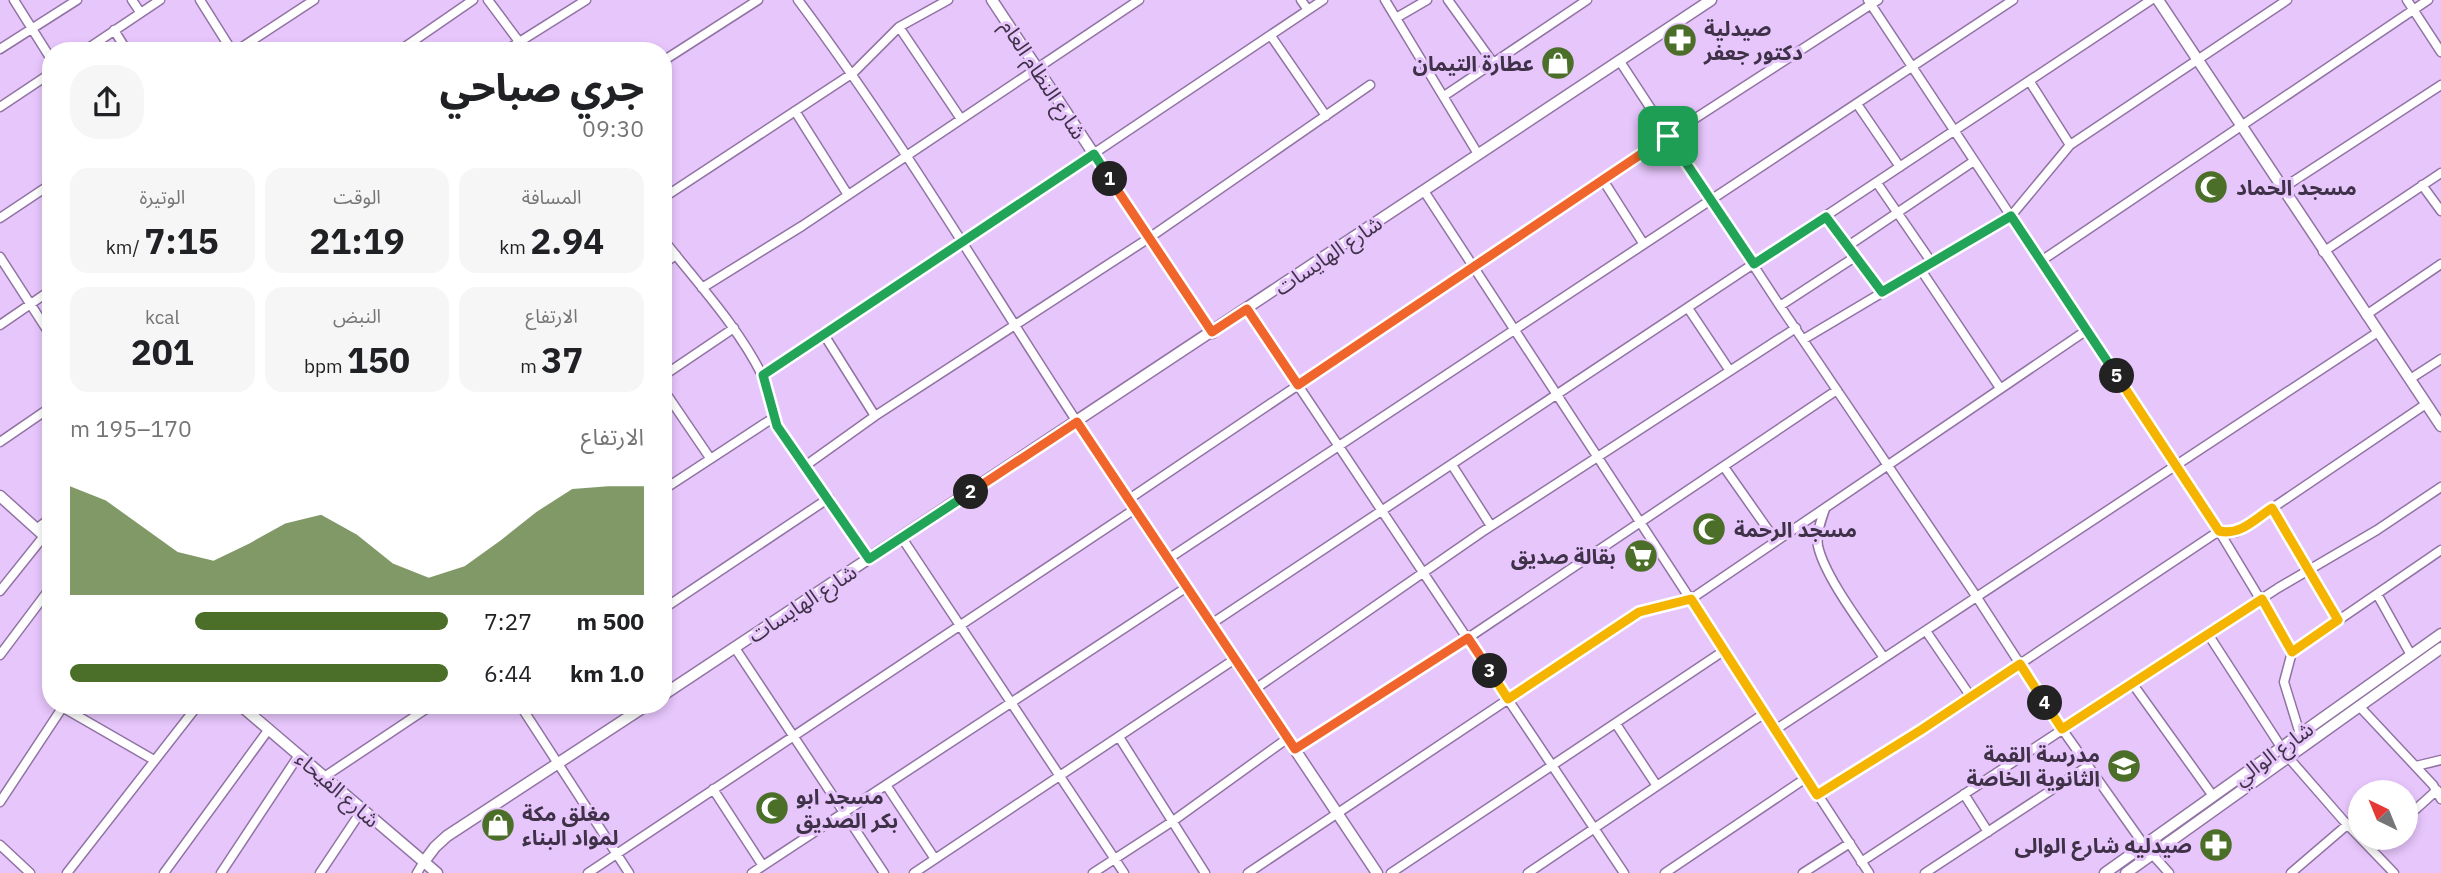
<!DOCTYPE html>
<html lang="ar">
<meta charset="utf-8">
<style>
body{margin:0;font-family:"IBM Plex Sans","Noto Sans Arabic",sans-serif;background:#f6f6f6;color:#202124;direction:rtl;height:100vh;display:flex;flex-direction:column;font-size:26px;white-space:nowrap}
*{box-sizing:border-box;margin:0}
p{font-size:23px;color:#757577}
.icon{flex:none;width:38px;height:38px;fill:none;stroke:currentColor;stroke-width:2;stroke-linecap:round;stroke-linejoin:round}
.map{position:relative;flex:1;overflow:hidden;direction:ltr}
.details{position:absolute;left:42px;top:42px;width:630px;height:672px;display:flex;flex-direction:column;background:#fff;border-radius:28px;box-shadow:0 4px 10px #0003;direction:rtl}
.details>*{flex:none}
.needle{width:46px;rotate:317deg}
.tools{position:absolute;left:2348px;top:780px;display:grid;gap:14px}
.tools a{display:grid;place-items:center;width:70px;height:70px;border-radius:50%;background:#fff;box-shadow:0 4px 10px #0003;font-size:35px}
.pin{position:absolute;display:grid;place-items:center;width:60px;height:60px;color:#fff;margin:-30px;border-radius:14px;box-shadow:0 4px 10px #0006}
.km{position:absolute;width:35px;height:35px;margin:-18px;border-radius:50%;background:#222;color:#fff;font-size:19px;line-height:35px;text-align:center}
.round{display:grid;place-items:center;flex:none;width:74px;height:74px;border-radius:28px;background:#f6f6f6}
.overview{display:flex;align-items:center;justify-content:space-between;height:119px;padding:0 28px}
h1{font-size:38px;font-weight:800;line-height:52px}
.figures{display:grid;grid-template-columns:repeat(3,1fr);gap:10px;height:119px;padding:7px 28px}
.figures div{display:grid;align-content:center;border-radius:18px;background:#f6f6f6;text-align:center}
.figures b{font-size:35px;font-weight:800}
.figures small{font-size:19px;font-weight:400}
.figures p{font-size:19px}
.chart{height:196px;padding:14px 28px}
.chart p{display:flex;justify-content:space-between}
.chart svg{width:100%;height:126px;margin-top:7px;fill:#4b6f28;opacity:.7}
ul{padding:0 28px;list-style:none;font-size:23px}
li{display:grid;grid-template-columns:112px 84px 1fr;align-items:center;height:52px}
li i{height:18px;border-radius:9px;background:#4b6f28}
.map>svg:first-child{display:block}
.lines{fill:none;stroke-linecap:round;stroke-linejoin:round}
.minor-casing{stroke:#9173a4;stroke-width:11}
.tertiary-casing{stroke:#9173a4;stroke-width:13}
.minor{stroke:#fff;stroke-width:8}
.tertiary{stroke:#fff;stroke-width:10}
.split-1-casing{stroke:#fff;stroke-width:14}
.split-2-casing{stroke:#fff;stroke-width:14}
.split-3-casing{stroke:#fff;stroke-width:14}
.split-4-casing{stroke:#fff;stroke-width:14}
.split-5-casing{stroke:#fff;stroke-width:14}
.split-6-casing{stroke:#fff;stroke-width:14}
.split-1{stroke:#f0652b;stroke-width:9}
.split-2{stroke:#22a559;stroke-width:9}
.split-3{stroke:#f0652b;stroke-width:9}
.split-4{stroke:#f5b400;stroke-width:9}
.split-5{stroke:#f5b400;stroke-width:9}
.split-6{stroke:#22a559;stroke-width:9}
.labels{text-anchor:middle;dominant-baseline:central;stroke-width:6;stroke-linejoin:round;paint-order:stroke}
.poi-label{font-size:21px;font-weight:bold;fill:#3f3248;stroke:#e7c6fc;text-anchor:start}
.street-label{font-size:21px;fill:#3f3248;stroke:#e7c6fc}
</style>
<div class="map">
<svg width="2441" height="873" viewBox="0 0 2441 873">
<rect width="100%" height="100%" fill="#e7c6fc"/>
<g class="lines">
<g class="minor-casing">
<path id="minor" d="M 14,0 L 51,59
M 132,0 L 140,12
M 200,0 L 232,51
M 488,0 L 526,51
M 798,0 C 899,135 985,281 1077,422
M 1301,0 L 1308,10
M 1385,0 L 1478,154
M 1448,0 L 1494,64
M 1868,0 L 2219,531 L 2292,652
M 2407,0 L 2441,52
M 1396,18 L 1427,0
M 899,27 L 961,119
M 114,30 L 127,51
M 1271,36 L 1326,116
M 0,49 L 77,0
M 84,51 L 160,0
M 236,51 L 314,0
M 399,51 L 473,0
M 505,51 L 586,0
M 1619,60 L 1780,306 L 1976,596 L 2062,729 L 2144,845
M 663,61 L 758,0
M 2030,82 L 2070,145
M 1444,96 L 1587,0
M 1857,104 L 1900,167
M 0,107 L 51,73
M 795,111 L 848,195
M 1603,180 L 1643,243
M 1877,183 L 1932,263
M 2422,185 L 2441,211
M 2283,188 L 2441,85
M 1424,191 L 1869,873
M 663,198 L 853,73 L 899,27 L 948,0
M 1826,217 L 1882,292
M 0,218 L 51,184
M 663,239 C 697,283 737,325 762,375 C 771,391 769,410 777,426 L 869,559
M 1848,246 L 1974,161
M 2323,252 L 2441,173
M 0,257 L 51,336
M 2041,261 L 2428,0
M 663,264 L 676,255
M 1921,270 L 2000,388
M 702,288 L 802,226 L 1139,0
M 1780,306 L 1855,257
M 1688,308 L 1730,371
M 1247,309 L 1624,873
M 2366,315 L 2441,264
M 0,325 L 51,290
M 823,333 L 875,416
M 1804,339 L 2011,216 L 2070,145 L 2287,0
M 763,375 L 1323,0
M 663,376 L 734,328
M 2410,379 L 2441,359
M 663,389 L 710,458
M 0,442 L 51,407
M 1452,465 L 1491,526
M 805,466 L 875,416 L 1149,238 L 1370,85
M 1724,467 L 1776,541
M 663,490 L 773,418
M 1129,499 L 1668,136 L 1878,0
M 2272,508 L 2338,620
M 1825,509 C 1821,520 1816,534 1818,546 C 1825,578 1865,629 1884,658
M 36,529 L 51,518
M 902,538 L 1124,873
M 1168,559 L 2013,0
M 0,591 L 44,536
M 2377,594 L 2411,655
M 663,609 L 829,498
M 1211,624 L 2151,0
M 1926,631 L 1971,697
M 2208,634 L 2281,747
M 735,648 L 884,873
M 0,655 L 51,587
M 2132,683 L 2213,796
M 1255,689 L 1482,532 L 1796,328
M 520,705 L 629,873
M 2359,706 L 2433,785 L 2441,799
M 62,707 L 154,760
M 1616,724 L 1657,786
M 1775,730 L 2378,332
M 2300,734 L 2284,682 L 2292,652 L 2441,550
M 1119,737 L 1205,873
M 1295,749 L 1468,638 L 1837,390
M 2288,757 L 2343,820 L 2394,873
M 2416,766 L 2441,760
M 324,777 L 432,705
M 886,785 L 935,859
M 713,789 L 763,866
M 1964,794 L 1988,832
M 1817,795 L 1921,730 L 2219,531 L 2229,533 L 2237,532 L 2426,404
M 0,802 L 64,705
M 2406,818 L 2437,790
M 0,845 L 30,873
M 2372,850 L 2385,838
M 2152,854 L 2169,873
M 1861,862 L 2278,588 L 2377,530 L 2441,487
M 67,873 L 198,705
M 164,873 L 269,729
M 221,873 L 299,755
M 320,873 L 362,810
M 417,873 L 423,863
M 588,873 L 1135,509
M 752,873 L 1187,587
M 914,873 L 1235,659
M 1093,873 L 1173,821 L 1288,738
M 1248,873 L 1639,612 L 1691,599 L 2087,330
M 1391,873 L 1725,650
M 1528,873 L 1765,713
M 1665,873 L 1806,778
M 1803,873 L 1850,843
M 1925,873 L 2088,766
M 2291,873 L 2347,825"/>
</g>
<g class="tertiary-casing">
<path id="tertiary" d="M 992,0 L 1212,333
M 2158,0 L 2441,426
M 1077,422 L 1377,873
M 0,496 L 51,542
M 663,695 L 1711,0
M 240,705 L 437,873
M 423,863 L 435,847 L 447,836 L 647,705
M 2105,873 L 2441,634
M 2126,873 L 2441,648"/>
</g>
<use href="#minor" class="minor"/>
<use href="#tertiary" class="tertiary"/>
</g>
<g class="lines">
<g class="split-1-casing">
<path id="split-1" d="M 1110,179 L 1212,332 L 1247,309 L 1298,385 L 1668,136"/>
</g>
<g class="split-2-casing">
<path id="split-2" d="M 971,492 L 869,559 L 777,426 L 763,375 L 1094,154 L 1110,179"/>
</g>
<g class="split-3-casing">
<path id="split-3" d="M 971,492 L 1077,422 L 1295,749 L 1468,638 L 1490,671"/>
</g>
<g class="split-4-casing">
<path id="split-4" d="M 1490,671 L 1508,699 L 1639,612 L 1691,599 L 1817,795 L 1921,730 L 2020,664 L 2045,703"/>
</g>
<g class="split-5-casing">
<path id="split-5" d="M 2045,703 L 2062,729 L 2262,599 L 2292,652 L 2338,620 L 2272,508 C 2255,519 2240,536 2219,531 L 2117,376"/>
</g>
<g class="split-6-casing">
<path id="split-6" d="M 1668,136 L 1754,264 L 1826,217 L 1882,292 L 2011,216 L 2117,376"/>
</g>
<use href="#split-1" class="split-1"/>
<use href="#split-2" class="split-2"/>
<use href="#split-3" class="split-3"/>
<use href="#split-4" class="split-4"/>
<use href="#split-5" class="split-5"/>
<use href="#split-6" class="split-6"/>
</g>
<defs>
<g id="pharmacy-disc" transform="scale(1.75)"><circle r="9.5" fill="#4b6f28" stroke="#e7c6fc"/><path d="M-2-6h4v4h4v4h-4v4h-4v-4h-4v-4h4Z" fill="#fff"/></g>
<g id="shop-disc" transform="scale(1.75)"><circle r="9.5" fill="#4b6f28" stroke="#e7c6fc"/><path d="M-5-2.5h2.3a2.7 3.5 0 0 1 5.4 0H5L5.5 6h-11ZM-1.5-2.5h3a1.5 2.3 0 0 0-3 0Z" fill="#fff"/></g>
<g id="mosque-disc" transform="scale(1.75)"><circle r="9.5" fill="#4b6f28" stroke="#e7c6fc"/><path d="M3.5-4.9A6 6 0 1 0 3.5 4.9A5 5 0 1 1 3.5-4.9Z" fill="#fff"/></g>
<g id="supermarket-disc" transform="scale(1.75)"><circle r="9.5" fill="#4b6f28" stroke="#e7c6fc"/><path d="M-6-5.5h2.5l.6 2H6L4.5 2H-2.5L-4.4-4H-6ZM-1.5 3.2a1.3 1.3 0 1 0 .1 0ZM3 3.2a1.3 1.3 0 1 0 .1 0Z" fill="#fff"/></g>
<g id="school-disc" transform="scale(1.75)"><circle r="9.5" fill="#4b6f28" stroke="#e7c6fc"/><path d="M0-5L7-2L0 1L-7-2ZM-4 1L0 2.5L4 1V4Q0 6-4 4Z" fill="#fff"/></g>
</defs>
<g fill-rule="evenodd">
<use href="#pharmacy-disc" x="1680" y="40"/>
<use href="#shop-disc" x="1558" y="63"/>
<use href="#mosque-disc" x="2211" y="187"/>
<use href="#mosque-disc" x="1709" y="529"/>
<use href="#supermarket-disc" x="1641" y="556"/>
<use href="#school-disc" x="2124" y="766"/>
<use href="#mosque-disc" x="772" y="808"/>
<use href="#shop-disc" x="498" y="825"/>
<use href="#pharmacy-disc" x="2216" y="845"/>
</g>
<g class="labels">
<g class="poi-label">
<text x="1704" y="28">صيدلية<tspan x="1704" dy="24">دكتور جعفر</tspan></text>
<text x="1534" y="63" text-anchor="end">عطارة التيمان</text>
<text x="2236" y="187">مسجد الحماد</text>
<text x="1734" y="529">مسجد الرحمة</text>
<text x="1616" y="556" text-anchor="end">بقالة صديق</text>
<text x="2100" y="754" text-anchor="end">مدرسة القمة<tspan x="2100" dy="24">الثانوية الخاصة</tspan></text>
<text x="796" y="796">مسجد ابو<tspan x="796" dy="24">بكر الصديق</tspan></text>
<text x="522" y="813">مغلق مكة<tspan x="522" dy="24">لمواد البناء</tspan></text>
<text x="2192" y="845" text-anchor="end">صيدليه شارع الوالى</text>
</g>
<g class="street-label">
<text transform="translate(1044 79) rotate(57)">شارع النظام العام</text>
<text transform="translate(1328 255) rotate(-34)">شارع الهايسات</text>
<text transform="translate(802 603) rotate(-33)">شارع الهايسات</text>
<text transform="translate(2273 753) rotate(-36)">شارع الوالي</text>
<text transform="translate(338 789) rotate(41)">شارع الفيحاء</text>
</g>
</g>
</svg>
<div class="tools">
<a><svg class="needle" viewBox="-14 -14 28 28"><path d="M0-13l5 13h-10z" fill="#e53935"/><path d="M0 13l5-13h-10z" fill="#757577"/></svg></a>
</div>
<div class="pin" style="left:1668px;top:136px;background:#1e9e55"><svg class="icon" aria-label="arrive" viewBox="0 0 24 24"><path d="M6 21V4h12l-3 4 3 4H6"/></svg></div>
<b class="km" style="left:1110px;top:179px">1</b>
<b class="km" style="left:971px;top:492px">2</b>
<b class="km" style="left:1490px;top:671px">3</b>
<b class="km" style="left:2045px;top:703px">4</b>
<b class="km" style="left:2117px;top:376px">5</b>
<section class="details">
<div class="overview"><div><h1>جري صباحي</h1><p>09:30</p></div><a class="round"><svg class="icon" aria-label="share" viewBox="0 0 24 24"><path d="M12 15V3M7 8l5-5 5 5M5 13v7h14v-7"/></svg></a></div>
<div class="figures">
<div><p>المسافة</p><b>2.94<small> km</small></b></div>
<div><p>الوقت</p><b>21:19</b></div>
<div><p>الوتيرة</p><b>7:15<small> /km</small></b></div>
</div>
<div class="figures">
<div><p>الارتفاع</p><b>37<small> m</small></b></div>
<div><p>النبض</p><b>150<small> bpm</small></b></div>
<div><p>kcal</p><b>201</b></div>
</div>
<div class="chart"><p><span>الارتفاع</span>170–195 m</p>
<svg viewBox="0 0 160 44" preserveAspectRatio="none"><path d="M0 44V6L10 11L20 20L30 29L40 32L50 26L60 19L70 16L80 23L90 33L100 38L110 34L120 25L130 15L140 7L150 6L160 6V44z"/></svg>
</div>
<ul>
<li><b>500 m</b>7:27<i style="width:67%"></i></li>
<li><b>1.0 km</b>6:44<i style="width:100%"></i></li>
</ul>
</section>
</div>
